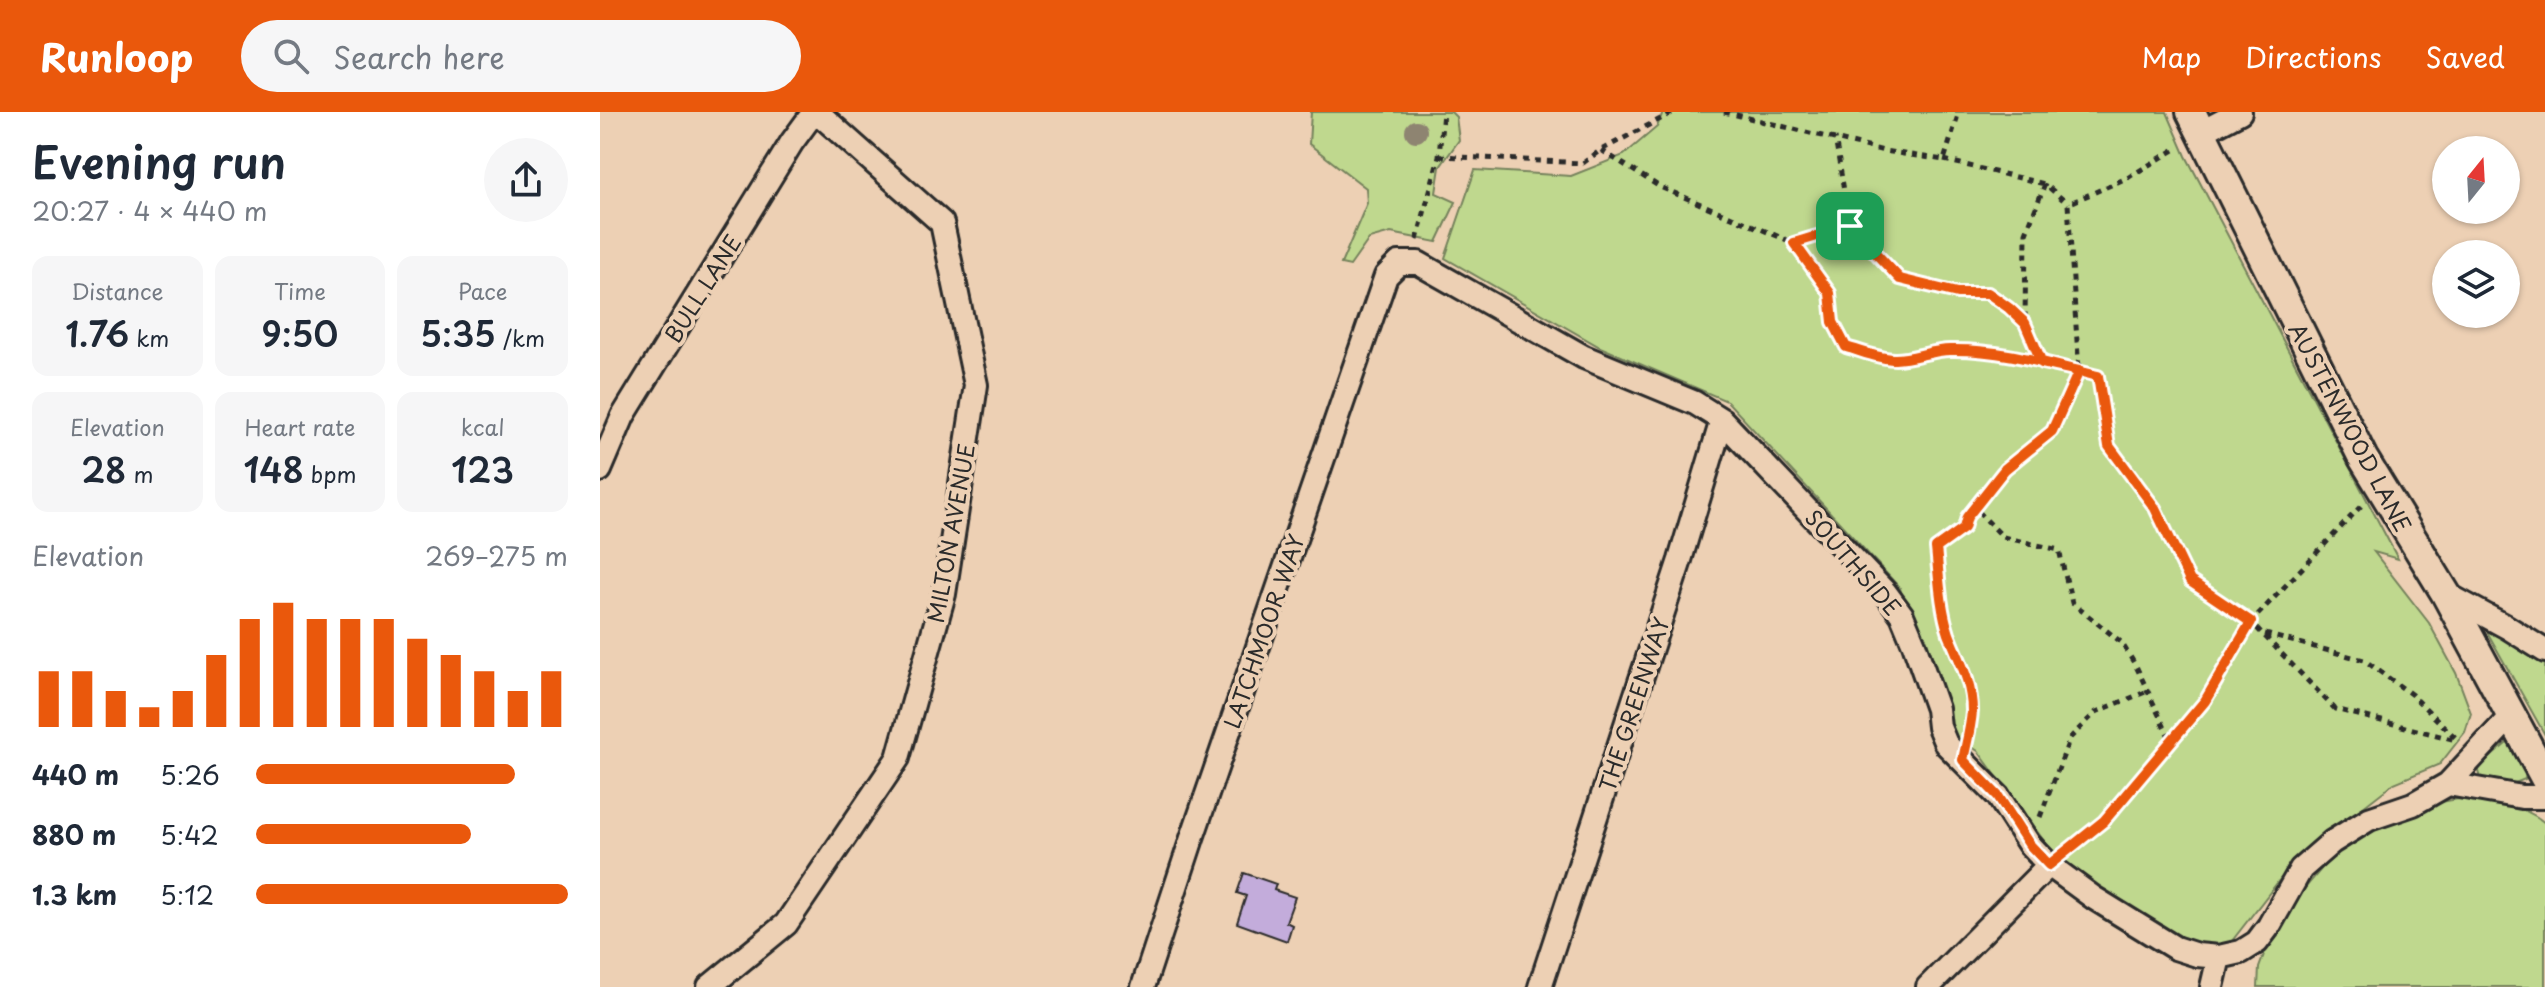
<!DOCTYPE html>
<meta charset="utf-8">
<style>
body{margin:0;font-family:"Playpen Sans",sans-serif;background:#f6f6f7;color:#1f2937;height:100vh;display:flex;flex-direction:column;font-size:30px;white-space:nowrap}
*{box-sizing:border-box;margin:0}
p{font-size:26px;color:#747a83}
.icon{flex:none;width:44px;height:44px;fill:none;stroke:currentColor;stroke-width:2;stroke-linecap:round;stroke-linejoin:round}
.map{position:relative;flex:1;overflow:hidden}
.side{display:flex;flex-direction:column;background:#fff;width:600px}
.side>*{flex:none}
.needle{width:52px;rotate:18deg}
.controls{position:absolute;left:1832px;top:24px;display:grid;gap:16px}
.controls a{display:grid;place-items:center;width:88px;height:88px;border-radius:50%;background:#fff;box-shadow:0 2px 6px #0004;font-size:40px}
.pin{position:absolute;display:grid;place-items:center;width:68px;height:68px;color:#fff;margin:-34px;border-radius:16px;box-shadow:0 4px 12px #0006}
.round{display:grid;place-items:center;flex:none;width:84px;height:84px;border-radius:42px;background:#f6f6f7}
.overview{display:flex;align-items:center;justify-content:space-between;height:136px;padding:0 32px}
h1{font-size:44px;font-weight:600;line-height:60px}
.figures{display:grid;grid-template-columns:repeat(3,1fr);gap:12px;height:136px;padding:8px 32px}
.figures div{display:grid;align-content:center;border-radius:16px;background:#f6f6f7;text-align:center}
.figures b{font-size:34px;font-weight:600}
.figures small{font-size:22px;font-weight:400}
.figures p{font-size:22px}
.chart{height:224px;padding:16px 32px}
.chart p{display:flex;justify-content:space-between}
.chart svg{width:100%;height:144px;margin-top:8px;stroke:#ea580c;stroke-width:6}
ul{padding:0 32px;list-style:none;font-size:26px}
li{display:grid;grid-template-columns:128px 96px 1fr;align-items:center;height:60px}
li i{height:20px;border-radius:10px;background:#ea580c}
header{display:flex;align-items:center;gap:48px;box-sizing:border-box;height:112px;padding:0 40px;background:#ea580c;color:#fff}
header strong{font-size:38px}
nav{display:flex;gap:44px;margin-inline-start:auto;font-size:28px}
.search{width:560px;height:72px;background:#f6f6f7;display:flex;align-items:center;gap:20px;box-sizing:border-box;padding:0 28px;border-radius:44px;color:#747a83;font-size:30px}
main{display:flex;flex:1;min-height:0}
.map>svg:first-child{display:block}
.green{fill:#bfd88e;stroke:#75825c;stroke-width:2}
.building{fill:#c3acdb;stroke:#2b2b2b;stroke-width:2}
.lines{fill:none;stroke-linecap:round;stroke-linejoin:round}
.minor-casing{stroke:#2b2b2b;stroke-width:28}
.tertiary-casing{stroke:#2b2b2b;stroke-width:34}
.path{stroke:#2b2b2b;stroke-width:5;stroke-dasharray:6 6;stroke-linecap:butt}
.minor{stroke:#edd0b4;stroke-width:22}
.tertiary{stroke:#edd0b4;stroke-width:28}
.tree{fill:#8e8471}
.route-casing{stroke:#fff;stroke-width:16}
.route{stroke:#ea580c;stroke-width:10}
.labels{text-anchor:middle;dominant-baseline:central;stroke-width:8;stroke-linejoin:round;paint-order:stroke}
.street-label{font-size:22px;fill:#2b2b2b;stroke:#edd0b4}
</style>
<header>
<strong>Runloop</strong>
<div class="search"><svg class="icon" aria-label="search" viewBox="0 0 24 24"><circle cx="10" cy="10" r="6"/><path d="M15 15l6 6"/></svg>Search here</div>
<nav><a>Map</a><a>Directions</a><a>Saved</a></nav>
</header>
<main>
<section class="side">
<div class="overview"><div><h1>Evening run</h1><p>20:27 · 4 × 440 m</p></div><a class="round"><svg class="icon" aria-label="share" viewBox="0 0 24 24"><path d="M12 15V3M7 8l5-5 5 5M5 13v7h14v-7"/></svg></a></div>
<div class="figures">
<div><p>Distance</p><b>1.76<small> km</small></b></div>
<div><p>Time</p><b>9:50</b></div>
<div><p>Pace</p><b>5:35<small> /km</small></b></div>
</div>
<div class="figures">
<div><p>Elevation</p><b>28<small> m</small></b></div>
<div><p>Heart rate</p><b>148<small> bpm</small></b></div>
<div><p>kcal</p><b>123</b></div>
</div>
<div class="chart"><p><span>Elevation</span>269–275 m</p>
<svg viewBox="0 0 160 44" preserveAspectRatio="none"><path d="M5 44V27M15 44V27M25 44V33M35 44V38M45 44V33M55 44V22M65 44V11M75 44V6M85 44V11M95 44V11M105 44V11M115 44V17M125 44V22M135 44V27M145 44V33M155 44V27"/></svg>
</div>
<ul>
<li><b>440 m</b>5:26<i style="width:83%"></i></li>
<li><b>880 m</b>5:42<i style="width:69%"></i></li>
<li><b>1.3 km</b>5:12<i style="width:100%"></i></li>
</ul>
</section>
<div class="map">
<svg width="1945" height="875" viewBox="0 0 1945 875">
<rect width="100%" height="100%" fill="#edd0b4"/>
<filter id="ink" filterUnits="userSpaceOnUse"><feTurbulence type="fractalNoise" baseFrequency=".0125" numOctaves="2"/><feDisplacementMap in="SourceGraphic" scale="16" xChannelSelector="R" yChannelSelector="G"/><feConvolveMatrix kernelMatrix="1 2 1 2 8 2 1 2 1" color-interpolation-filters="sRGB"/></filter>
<g filter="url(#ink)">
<path class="green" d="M 711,0 L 851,0 L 856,5 L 859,28 L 840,55 L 836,81 L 856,90 L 837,130 L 791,121 L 769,127 L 750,154 L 741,152 L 767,91 L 766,76 L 709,32 Z
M 1063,0 L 1567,0 L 1586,44 L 1798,447 L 1774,440 L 1829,511 L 1856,561 L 1871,601 L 1865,620 L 1840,652 L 1794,671 L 1695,748 L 1628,834 L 1584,831 L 1544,811 L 1468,754 L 1447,733 L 1378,639 L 1339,615 L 1300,476 L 1127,289 L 1000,235 L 845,146 L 875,58 L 971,64 L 1024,43 L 1057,15 Z
M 1882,513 L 1945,549 L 1945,623 L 1886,518 Z
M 1907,631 C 1916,636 1927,656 1925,667 L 1915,671 L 1881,666 L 1878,656 Z
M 1858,687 C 1887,688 1922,691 1945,711 L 1945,875 L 1658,875 L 1659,856 L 1666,837 L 1688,796 L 1739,736 L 1829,692 Z"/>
<path class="building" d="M 644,761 L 676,772 L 674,778 L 695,785 L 686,810 L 692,813 L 687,829 L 637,811 L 646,784 L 637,781 Z"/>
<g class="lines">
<g class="minor-casing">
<path id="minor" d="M 1600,21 L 1640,0
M 0,358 L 23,304 L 192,30 L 214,0
M 1846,482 L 1907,515 L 1945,539
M 1848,672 L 1922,685 L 1945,685
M 109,875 L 186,812 L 298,646 L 344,482 L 376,273 L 342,111 L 217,0
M 543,875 L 592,726 L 786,164 L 799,151 L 818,151 L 984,245 L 1095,291 L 1122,308 L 1285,480 L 1302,503 L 1314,532 L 1337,597 L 1339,615 L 1346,632 L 1398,684 L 1429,732 L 1449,753 L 1494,786 L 1575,836 L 1597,843 L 1619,845 L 1641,840 L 1657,830 L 1669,814 L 1701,757 L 1732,730 L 1769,707 L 1813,692 L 1848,672 L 1912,603
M 940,875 L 1080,448 L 1122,308
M 1328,875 L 1449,753
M 1612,875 L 1619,845"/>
</g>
<g class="tertiary-casing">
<path id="tertiary" d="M 1591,0 L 1763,346 L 1846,482 L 1945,666"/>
</g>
<path class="path" d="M 1124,0 L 1284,39 L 1344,48 L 1359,0
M 1001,38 L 1060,75 L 1194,131 L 1250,114 L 1235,26
M 839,44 L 983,51 L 1001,38 L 1074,0
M 1344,48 L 1445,72
M 1250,114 L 1300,167 L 1357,181 L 1388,181 L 1425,210
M 817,128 L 839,44 L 843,0
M 1194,131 L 1230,181 L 1233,210 L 1246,235 L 1294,248 L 1348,238 L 1404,241 L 1498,264 L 1509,334 L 1555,396 L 1590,469 L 1651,510 L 1605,589 L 1504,709 L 1468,738
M 1442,251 L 1425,211 L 1426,121 L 1445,72 L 1468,92
M 1761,394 L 1651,510 L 1735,597 L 1856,628
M 1375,396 L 1405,357 L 1452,319 L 1479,259 L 1468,92 L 1529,65 L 1579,35
M 1665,522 L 1764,548 L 1812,583 L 1858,628
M 1368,620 L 1372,600 L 1367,562 L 1349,521 L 1341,484 L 1336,436 L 1364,416 L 1367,405 L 1375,396 L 1403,425 L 1459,438 L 1472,491 L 1521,530 L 1536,554 L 1571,629
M 1440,705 L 1470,626 L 1496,600 L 1548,579"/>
<use href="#minor" class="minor"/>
<use href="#tertiary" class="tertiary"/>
</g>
<circle class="tree" cx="816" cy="19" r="11"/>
</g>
<g class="lines" filter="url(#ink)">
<g class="route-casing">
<path id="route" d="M 1250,114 L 1300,167 L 1357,181 L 1388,181 L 1409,196 L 1425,211 L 1442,251 L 1479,259 L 1452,319 L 1405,357 L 1367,405 L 1364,416 L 1336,436 C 1339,464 1340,495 1349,522 C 1359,548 1372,570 1372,599 C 1371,615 1366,633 1363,648 L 1398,684 L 1429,732 L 1449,753 L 1504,709 L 1605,589 L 1651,510 L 1590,469 L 1555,396 L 1509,334 L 1498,264 C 1449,252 1401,237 1350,238 C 1332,238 1313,247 1295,247 C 1280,247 1261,239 1246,235 L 1233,210 L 1230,181 L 1194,131 L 1250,114"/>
</g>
<use href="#route" class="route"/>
</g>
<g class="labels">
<g class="street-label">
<text transform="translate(102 176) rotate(-58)">BULL LANE</text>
<text transform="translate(1751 315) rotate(62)">AUSTENWOOD LANE</text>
<text transform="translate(350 421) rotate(-80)">MILTON AVENUE</text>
<text transform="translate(1254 450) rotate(49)">SOUTHSIDE</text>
<text transform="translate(663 519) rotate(-71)">LATCHMOOR WAY</text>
<text transform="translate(1033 592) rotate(-72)">THE GREENWAY</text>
</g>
</g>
</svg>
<div class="controls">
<a><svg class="needle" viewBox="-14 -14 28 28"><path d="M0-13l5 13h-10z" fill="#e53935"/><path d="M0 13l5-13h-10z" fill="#747a83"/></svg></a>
<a><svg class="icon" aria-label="layers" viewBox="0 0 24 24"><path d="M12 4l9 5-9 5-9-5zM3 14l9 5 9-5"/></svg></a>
</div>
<div class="pin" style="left:1250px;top:114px;background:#1e9e55"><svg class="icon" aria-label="arrive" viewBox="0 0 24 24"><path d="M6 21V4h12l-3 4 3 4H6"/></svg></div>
</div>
</main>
